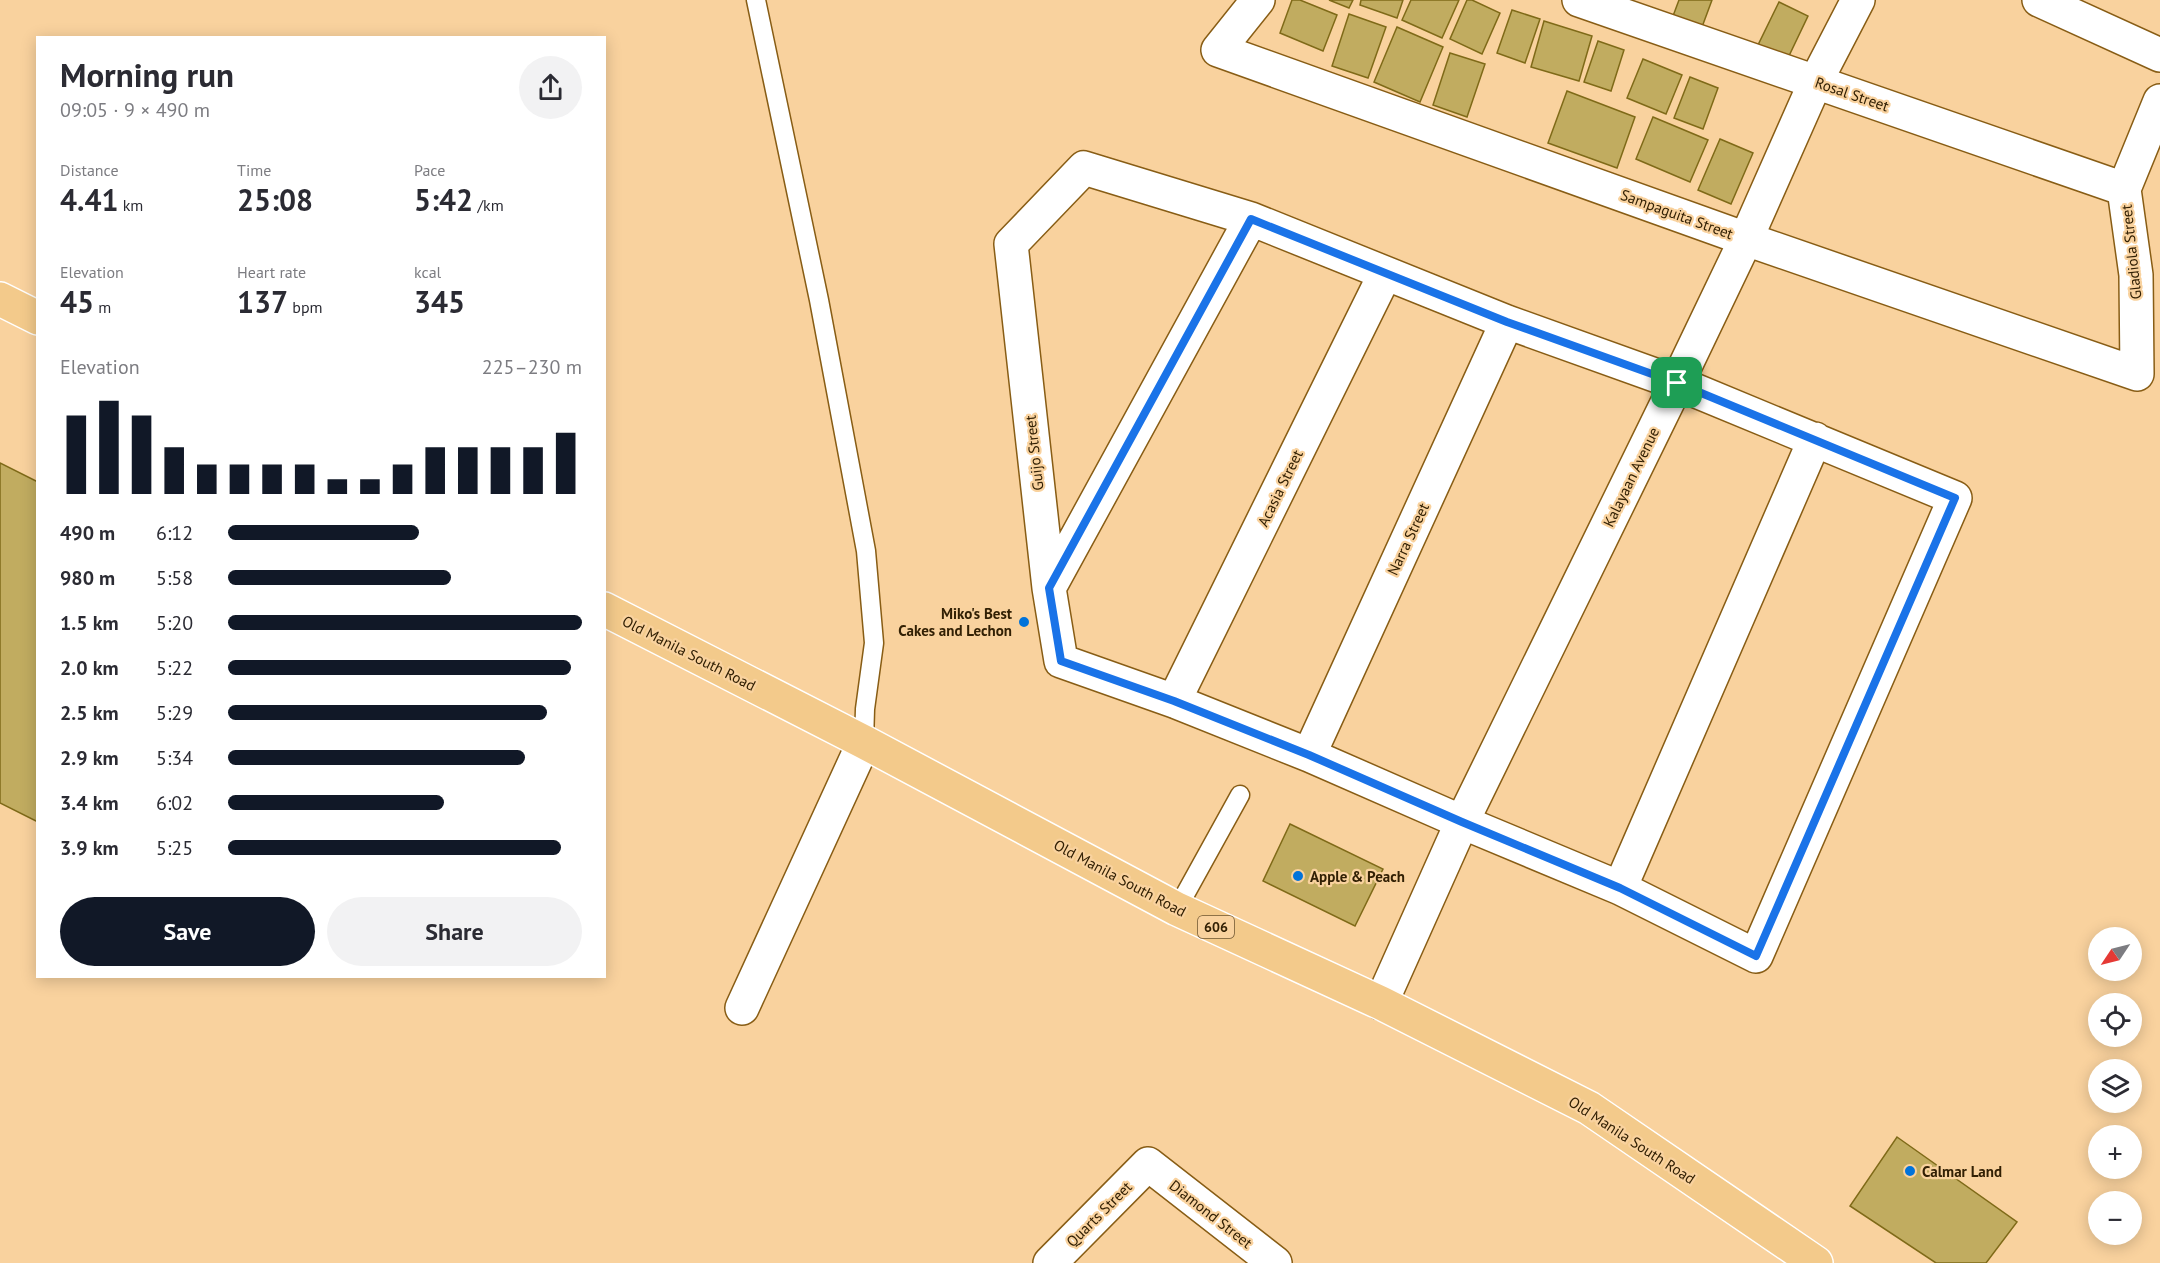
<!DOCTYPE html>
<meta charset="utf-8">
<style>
body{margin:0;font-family:"PT Sans",sans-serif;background:#f2f2f3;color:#2b2b33;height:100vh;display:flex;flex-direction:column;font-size:22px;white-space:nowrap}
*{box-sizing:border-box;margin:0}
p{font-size:20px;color:#7c7c81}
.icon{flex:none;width:33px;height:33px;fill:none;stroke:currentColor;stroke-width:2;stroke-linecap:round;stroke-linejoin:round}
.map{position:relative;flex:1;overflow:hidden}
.panel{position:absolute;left:36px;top:36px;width:570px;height:942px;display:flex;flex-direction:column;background:#fff;border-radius:0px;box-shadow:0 3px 15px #0003}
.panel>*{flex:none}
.needle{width:39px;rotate:235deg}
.tools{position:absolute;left:2088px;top:927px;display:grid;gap:12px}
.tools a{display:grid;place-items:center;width:54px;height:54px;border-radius:50%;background:#fff;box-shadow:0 3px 15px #0003;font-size:30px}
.pin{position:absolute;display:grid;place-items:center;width:51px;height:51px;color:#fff;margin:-26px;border-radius:12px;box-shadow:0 3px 9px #0006}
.round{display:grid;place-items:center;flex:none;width:63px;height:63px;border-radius:32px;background:#f2f2f3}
.head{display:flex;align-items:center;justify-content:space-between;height:102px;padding:0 24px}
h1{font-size:33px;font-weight:600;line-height:45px}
.metrics{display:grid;grid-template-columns:repeat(3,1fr);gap:9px;height:102px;padding:6px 24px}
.metrics div{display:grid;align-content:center}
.metrics b{font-size:30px;font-weight:600}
.metrics small{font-size:16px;font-weight:400}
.metrics p{font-size:16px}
.chart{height:168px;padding:12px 24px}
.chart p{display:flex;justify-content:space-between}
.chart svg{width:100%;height:108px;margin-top:6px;stroke:#111827;stroke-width:6}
.button{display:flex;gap:12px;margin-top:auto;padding:12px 24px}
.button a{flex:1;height:69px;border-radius:36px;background:#111827;color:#fff;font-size:24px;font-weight:600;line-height:69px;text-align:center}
.button a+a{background:#f2f2f3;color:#2b2b33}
ul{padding:0 24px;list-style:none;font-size:20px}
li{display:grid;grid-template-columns:96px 72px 1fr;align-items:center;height:45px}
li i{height:15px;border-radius:8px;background:#111827}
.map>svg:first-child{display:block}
.building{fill:#c1ac60;stroke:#7f6a18;stroke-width:1.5}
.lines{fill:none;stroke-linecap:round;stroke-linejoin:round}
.service-casing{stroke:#885d15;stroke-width:21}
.minor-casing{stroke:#885d15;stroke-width:36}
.tertiary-casing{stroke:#885d15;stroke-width:36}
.primary-casing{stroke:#fff;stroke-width:36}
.service{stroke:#fff;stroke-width:18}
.minor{stroke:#fff;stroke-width:33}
.tertiary{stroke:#fff;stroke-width:33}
.primary{stroke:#f3ca8b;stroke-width:33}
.route-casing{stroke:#fff;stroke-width:12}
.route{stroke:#1a73e8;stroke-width:8}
.poi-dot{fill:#0173da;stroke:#f9d29e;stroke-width:2}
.labels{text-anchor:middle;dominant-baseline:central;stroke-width:4.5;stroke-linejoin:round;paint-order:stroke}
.shield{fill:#f9d29e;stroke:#6e5532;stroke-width:1.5}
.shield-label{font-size:14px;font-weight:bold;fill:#322004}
.street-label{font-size:15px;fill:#322004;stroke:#f9d29e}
.poi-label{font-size:15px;font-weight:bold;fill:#322004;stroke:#f9d29e;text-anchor:start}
</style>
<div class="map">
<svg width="2160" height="1263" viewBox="0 0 2160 1263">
<rect width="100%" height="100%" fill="#f9d29e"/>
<path class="building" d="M 1292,0 L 1300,0 L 1337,15 L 1323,51 L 1280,33 Z
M 1329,0 L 1353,0 L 1349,8 Z
M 1361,0 L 1403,0 L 1397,18 L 1360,5 Z
M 1411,0 L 1459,0 L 1442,38 L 1402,20 Z
M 1467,0 L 1472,0 L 1500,13 L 1482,54 L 1450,39 Z
M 1679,0 L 1712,0 L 1702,27 L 1673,16 Z
M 1779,2 L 1808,16 L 1787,60 L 1758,45 Z
M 1512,10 L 1540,19 L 1525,63 L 1497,53 Z
M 1349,14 L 1386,27 L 1368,78 L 1332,66 Z
M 1544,21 L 1592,36 L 1579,81 L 1531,67 Z
M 1397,27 L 1443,47 L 1420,102 L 1374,82 Z
M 1598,41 L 1624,50 L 1611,91 L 1584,82 Z
M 1450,53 L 1485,64 L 1467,117 L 1433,105 Z
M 1643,59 L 1682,75 L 1666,114 L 1627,98 Z
M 1690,77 L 1718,88 L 1703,129 L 1674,118 Z
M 1567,91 L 1635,117 L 1617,168 L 1548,143 Z
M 1653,117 L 1708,140 L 1690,182 L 1636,159 Z
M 1720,139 L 1753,153 L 1731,204 L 1698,190 Z
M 0,463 L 38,482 L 38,822 L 0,803 Z
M 1290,824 L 1383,869 L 1355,926 L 1263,881 Z
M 1897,1137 L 2017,1222 L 1986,1263 L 1936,1263 L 1850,1206 Z"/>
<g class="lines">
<g class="service-casing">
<path id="service" d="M 756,0 L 819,300 L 866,551 L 874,643 L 865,709 L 864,742
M 1177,909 L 1240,795"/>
</g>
<g class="minor-casing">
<path id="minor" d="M 1258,0 L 1218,50 L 1746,239 L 2137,374 L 2136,275 L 2124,189 L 2160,101
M 1579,0 L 2124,189
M 2039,0 L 2160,55
M 1084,168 L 1251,219 L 1507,322 L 1677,383 L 1955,498 L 1756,956 L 1620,888 L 1462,822 L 1309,755 L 1174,701 L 1061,661 L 1049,588 L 1011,244 Z
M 1049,588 L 1251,219
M 1174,701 L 1385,274
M 1309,755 L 1507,322
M 1620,888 L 1815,439
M 742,1008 L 864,742
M 1050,1263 L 1148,1164 L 1275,1263"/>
</g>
<g class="tertiary-casing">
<path id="tertiary" d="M 1381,1003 L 1462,822 L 1677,383 L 1746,239 L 1816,81 L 1858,0"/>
</g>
<g class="primary-casing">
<path id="primary" d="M 0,299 L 38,318
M 604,609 L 864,742 L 1177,909 L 1381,1003 L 1589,1108 L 1816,1263"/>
</g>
<use href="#service" class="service"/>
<use href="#minor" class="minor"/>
<use href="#tertiary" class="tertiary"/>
<use href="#primary" class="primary"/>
</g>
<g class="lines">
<g class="route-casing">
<path id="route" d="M 1251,219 L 1507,322 L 1677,383 L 1955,498 L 1756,956 L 1620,888 L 1462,822 L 1309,755 L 1174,701 L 1061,661 L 1049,588 Z"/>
</g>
<use href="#route" class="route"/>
</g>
<g class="poi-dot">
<circle cx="1024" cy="622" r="6"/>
<circle cx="1298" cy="876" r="6"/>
<circle cx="1910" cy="1171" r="6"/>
</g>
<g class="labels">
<rect class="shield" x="1198" y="916" width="36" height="22" rx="4.5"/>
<g class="shield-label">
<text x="1216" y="927">606</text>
</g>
<g class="street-label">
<text transform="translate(1852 94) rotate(19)">Rosal Street</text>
<text transform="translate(1677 214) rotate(20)">Sampaguita Street</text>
<text transform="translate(2131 252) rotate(-96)">Gladiola Street</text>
<text transform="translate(1034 453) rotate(-96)">Guijo Street</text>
<text transform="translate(1631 477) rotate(-64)">Kalayaan Avenue</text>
<text transform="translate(1280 488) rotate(-64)">Acasia Street</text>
<text transform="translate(1408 539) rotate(-65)">Narra Street</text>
<text transform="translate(689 653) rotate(27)">Old Manila South Road</text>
<text transform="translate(1120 878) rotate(28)">Old Manila South Road</text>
<text transform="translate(1632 1140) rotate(33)">Old Manila South Road</text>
<text transform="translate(1099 1214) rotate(-45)">Quarts Street</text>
<text transform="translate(1211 1214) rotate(38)">Diamond Street</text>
</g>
<g class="poi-label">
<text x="1012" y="613" text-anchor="end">Miko's Best<tspan x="1012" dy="17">Cakes and Lechon</tspan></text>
<text x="1310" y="876">Apple &amp; Peach</text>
<text x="1922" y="1171">Calmar Land</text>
</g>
</g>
</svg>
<div class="tools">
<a><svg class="needle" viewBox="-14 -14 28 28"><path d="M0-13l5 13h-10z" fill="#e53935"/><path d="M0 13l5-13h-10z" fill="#7c7c81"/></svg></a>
<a><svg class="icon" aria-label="locate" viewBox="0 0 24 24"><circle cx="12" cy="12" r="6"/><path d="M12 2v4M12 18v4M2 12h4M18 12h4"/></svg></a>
<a><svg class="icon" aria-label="layers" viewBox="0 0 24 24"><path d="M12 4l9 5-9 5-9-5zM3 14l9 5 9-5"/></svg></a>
<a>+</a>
<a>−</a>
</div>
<div class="pin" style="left:1677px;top:383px;background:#1e9e55"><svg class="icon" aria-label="arrive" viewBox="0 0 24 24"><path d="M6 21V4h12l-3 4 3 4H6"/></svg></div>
<section class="panel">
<div class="head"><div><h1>Morning run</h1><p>09:05 · 9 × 490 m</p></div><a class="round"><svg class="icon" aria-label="share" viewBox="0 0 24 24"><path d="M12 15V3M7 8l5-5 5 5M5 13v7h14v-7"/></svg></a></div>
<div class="metrics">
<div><p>Distance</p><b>4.41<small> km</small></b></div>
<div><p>Time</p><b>25:08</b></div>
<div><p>Pace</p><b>5:42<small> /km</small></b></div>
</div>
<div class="metrics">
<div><p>Elevation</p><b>45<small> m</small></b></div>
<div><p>Heart rate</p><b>137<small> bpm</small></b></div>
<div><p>kcal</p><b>345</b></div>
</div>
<div class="chart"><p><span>Elevation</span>225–230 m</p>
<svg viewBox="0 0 160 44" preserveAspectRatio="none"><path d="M5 44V12M15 44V6M25 44V12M35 44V25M45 44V32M55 44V32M65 44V32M75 44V32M85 44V38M95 44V38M105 44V32M115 44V25M125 44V25M135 44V25M145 44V25M155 44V19"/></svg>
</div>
<ul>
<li><b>490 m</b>6:12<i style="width:54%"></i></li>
<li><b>980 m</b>5:58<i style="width:63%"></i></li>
<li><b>1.5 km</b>5:20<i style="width:100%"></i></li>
<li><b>2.0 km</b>5:22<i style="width:97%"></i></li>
<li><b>2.5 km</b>5:29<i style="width:90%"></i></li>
<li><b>2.9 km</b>5:34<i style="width:84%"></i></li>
<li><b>3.4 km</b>6:02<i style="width:61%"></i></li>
<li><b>3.9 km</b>5:25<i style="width:94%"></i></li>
</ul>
<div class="button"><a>Save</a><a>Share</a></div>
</section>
</div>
